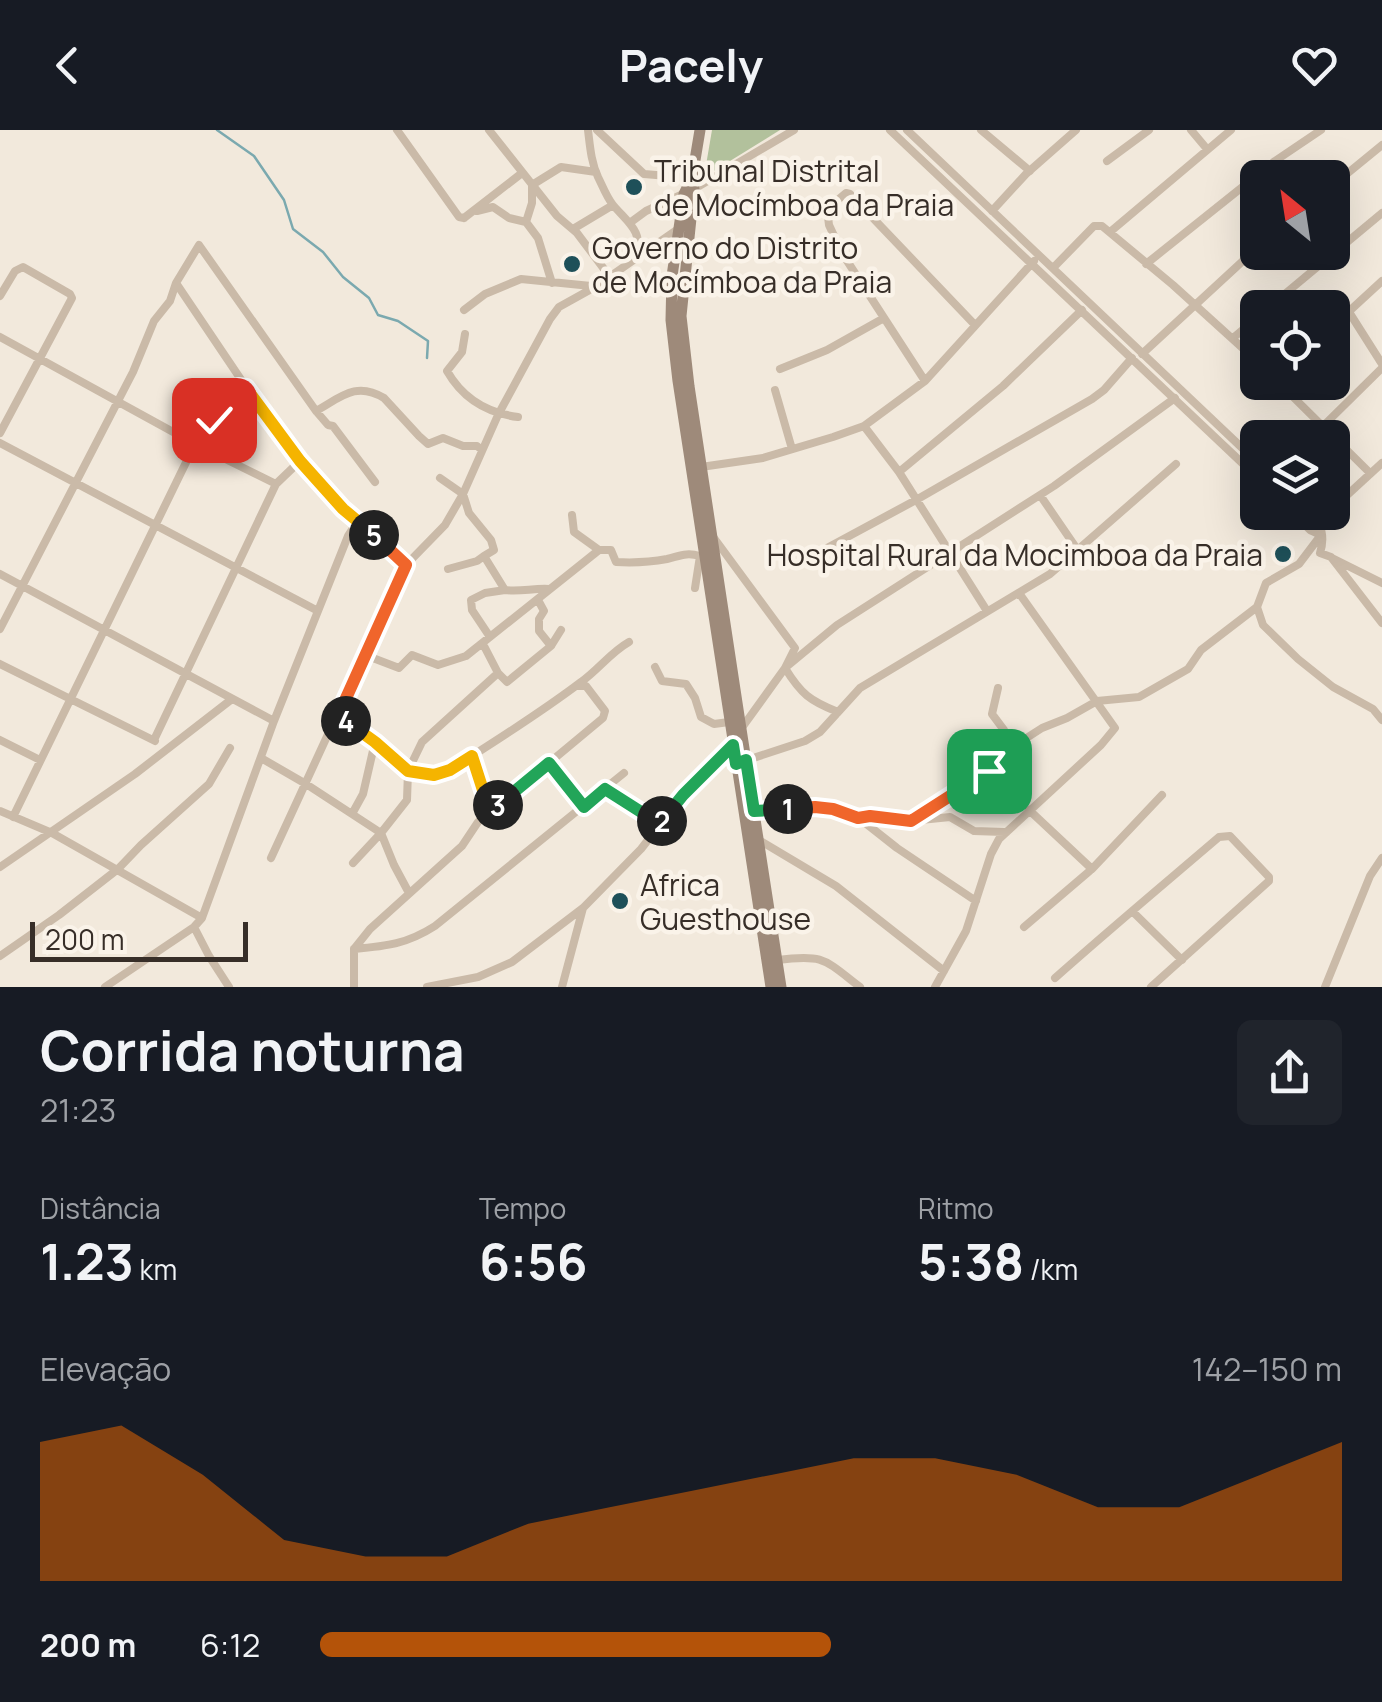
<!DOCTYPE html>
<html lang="pt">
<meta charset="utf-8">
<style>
body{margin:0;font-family:Manrope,sans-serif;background:#20242c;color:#f1f3f6;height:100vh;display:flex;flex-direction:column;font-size:38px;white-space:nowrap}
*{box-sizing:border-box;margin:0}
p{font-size:32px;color:#9ea1a6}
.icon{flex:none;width:55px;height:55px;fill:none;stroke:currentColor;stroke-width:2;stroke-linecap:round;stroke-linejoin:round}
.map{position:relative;height:857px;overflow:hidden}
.drawer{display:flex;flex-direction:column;background:#171b24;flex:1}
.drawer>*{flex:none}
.needle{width:65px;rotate:330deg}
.buttons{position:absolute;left:1240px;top:30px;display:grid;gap:20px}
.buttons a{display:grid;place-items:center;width:110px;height:110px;border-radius:15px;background:#171b24;box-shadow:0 10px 40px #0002;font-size:50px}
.scale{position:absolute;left:30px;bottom:25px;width:218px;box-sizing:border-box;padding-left:10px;border:5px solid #372e28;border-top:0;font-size:28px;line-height:35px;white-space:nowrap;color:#372e28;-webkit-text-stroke:8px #faf3e9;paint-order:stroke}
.pin{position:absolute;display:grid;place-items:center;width:85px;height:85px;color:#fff;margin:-42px;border-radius:20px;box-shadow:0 5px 15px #0006}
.km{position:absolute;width:50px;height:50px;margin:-25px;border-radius:50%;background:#222;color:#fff;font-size:28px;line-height:50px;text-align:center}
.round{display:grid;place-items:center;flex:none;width:105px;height:105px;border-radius:15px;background:#20242c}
.overview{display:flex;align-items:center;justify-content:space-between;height:170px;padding:0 40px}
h1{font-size:55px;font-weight:700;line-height:75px}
.metrics{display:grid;grid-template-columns:repeat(3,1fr);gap:15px;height:170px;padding:10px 40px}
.metrics div{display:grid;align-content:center}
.metrics b{font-size:50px;font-weight:700}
.metrics small{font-size:28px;font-weight:400}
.metrics p{font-size:28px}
.chart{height:280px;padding:20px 40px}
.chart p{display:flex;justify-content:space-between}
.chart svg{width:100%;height:180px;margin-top:10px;fill:#b45309;opacity:.7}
ul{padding:0 40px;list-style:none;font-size:32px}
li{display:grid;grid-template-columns:160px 120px 1fr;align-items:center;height:75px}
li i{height:25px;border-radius:12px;background:#b45309}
header{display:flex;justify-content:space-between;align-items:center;height:130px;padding:0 40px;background:#171b24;font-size:45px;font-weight:700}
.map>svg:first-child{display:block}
.green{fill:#b2c19c}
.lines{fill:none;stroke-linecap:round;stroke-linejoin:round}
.stream{stroke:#7ba9af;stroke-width:2.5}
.street{stroke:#cabaa8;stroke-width:8}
.secondary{stroke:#9e8a7a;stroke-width:11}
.split-1-casing{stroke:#fff;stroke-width:20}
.split-2-casing{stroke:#fff;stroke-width:20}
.split-3-casing{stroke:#fff;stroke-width:20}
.split-4-casing{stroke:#fff;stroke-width:20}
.split-5-casing{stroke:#fff;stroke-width:20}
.split-6-casing{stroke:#fff;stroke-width:20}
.split-1{stroke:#f0652b;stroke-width:12}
.split-2{stroke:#22a559;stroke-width:12}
.split-3{stroke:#22a559;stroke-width:12}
.split-4{stroke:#f5b400;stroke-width:12}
.split-5{stroke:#f0652b;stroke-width:12}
.split-6{stroke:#f5b400;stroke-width:12}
.poi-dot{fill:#1e5059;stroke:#faf3e9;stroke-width:4}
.labels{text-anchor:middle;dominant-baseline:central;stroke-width:9;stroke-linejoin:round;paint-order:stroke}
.poi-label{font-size:30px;fill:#372e28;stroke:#faf3e9;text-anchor:start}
</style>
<header><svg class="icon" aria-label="back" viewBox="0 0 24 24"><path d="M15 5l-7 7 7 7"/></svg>Pacely<svg class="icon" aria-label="heart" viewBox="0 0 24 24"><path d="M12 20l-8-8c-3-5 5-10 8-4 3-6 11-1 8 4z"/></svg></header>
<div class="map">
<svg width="1382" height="857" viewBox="0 0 1382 857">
<rect width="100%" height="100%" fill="#f2e9dc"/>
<path class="green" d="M 712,0 L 780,0 L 704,47 Z"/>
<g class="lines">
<path class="stream" d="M 217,0 L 254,26 L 284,70 L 293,99 L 323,122 L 343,147 L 369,168 L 378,185 L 398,191 L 428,211 L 427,228"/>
<path class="street" d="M 397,0 L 459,87 L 464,88
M 489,0 L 557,86 L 577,103 L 610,147
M 588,0 C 590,16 591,32 598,47 C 602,55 607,68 613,75 C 629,94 643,100 637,129
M 597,0 L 644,44 L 692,48
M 890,0 L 1258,348
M 907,0 L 1258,333
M 981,0 L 1030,41
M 1191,0 L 1207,19
M 1107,31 L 1149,0
M 1332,56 L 1382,15
M 477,81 L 493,77 L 509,88 L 526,92
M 992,81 L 1026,44 L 1076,0
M 464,88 L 522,43
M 631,92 L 646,81 L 694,59 L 794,0
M 573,99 L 613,75
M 1110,102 L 1231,0
M 1146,134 L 1275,31 L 1321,0
M 1053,138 L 1094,96 L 1102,96 L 1173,155 L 1258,232
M 552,153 L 538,108 L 526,92 L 532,73 L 532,55 L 561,37 L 596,42
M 0,166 L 15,141 L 23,137 L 70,164 L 72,168 L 0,303
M 1268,178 L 1382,83
M 464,180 L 485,164 L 521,149 L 591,156
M 1349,182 L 1382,234
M 1332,197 L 1382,151
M 465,204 L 462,222 L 447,241 C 463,269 487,283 518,287
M 0,207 L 195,314 L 276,354
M 1233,208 L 1258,187
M 1142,224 L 1258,117
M 780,239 L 827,220 L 884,188
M 925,251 L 842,123 L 829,95 L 827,79 L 846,63 L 850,64 L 975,195
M 1278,252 L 1370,343
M 246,257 L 176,153 L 199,115 L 316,281 L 328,295 L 333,296 L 375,352
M 775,260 L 792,319
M 316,281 C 341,267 356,251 384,268 L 419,306 L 428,314 L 443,308 L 463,316 L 477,316 L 482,320
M 864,296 L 899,342 L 987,481
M 1311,308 L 1382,238
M 0,313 L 318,481
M 701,337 L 763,328 L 833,307 L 864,296 L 925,251 L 1034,131
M 899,342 L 1003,256 L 1082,180
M 440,348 L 463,364 L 469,383 L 491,410 L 494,420 L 484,426 L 505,460 C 520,462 534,458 549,459
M 1040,365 L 1077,419
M 1332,379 L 1382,333
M 1292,382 L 1310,400 L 1321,405
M 1310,382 C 1322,393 1325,408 1320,423 L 1331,427 L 1382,493
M 572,385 L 574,402 L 599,420 L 611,420 L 616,432 C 633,433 651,432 667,429 C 680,426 686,422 700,426 L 695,458
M 714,408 L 795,518 L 785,538 C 801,564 810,571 838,582
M 827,418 L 916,370 L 1092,269 L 1104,260 L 1132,228
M 1332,428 L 1382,453
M 406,435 L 445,395 L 463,364 L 498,285 L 550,189 L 559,177 L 595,157 L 678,99
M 448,439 L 477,431 L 484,426
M 0,444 L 274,591
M 538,470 L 544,481 L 539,489 L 539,501 L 551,516
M 1257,477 L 1263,495 L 1298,529 L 1333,557 L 1373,579 L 1382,590
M 0,499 L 133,242 L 154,191 L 170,171 L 176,153
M 490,507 L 472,480 L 471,470 L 485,463 L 505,460
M 483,514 L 498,543
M 365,525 L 399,538 L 412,525 L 438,535 L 466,526 L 599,420
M 0,534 L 155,611
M 655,537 L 662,551 L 686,554 L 695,568 L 701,587 L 714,594 L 729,592
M 998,558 L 992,584 L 1004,600 L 1011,618
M 338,586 L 375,612 L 408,641 L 422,612 L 498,543 L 507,552 L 551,516 L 561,500
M 741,599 L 785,538 L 837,495 L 1054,356 L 1175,268
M 0,610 L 40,630
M 154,610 L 276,354 L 300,331
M 472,625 L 490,682
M 261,628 L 306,654 L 381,703 L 353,733
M 744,631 L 805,611 L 820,602 L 860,558 L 1050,444 L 1176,334
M 549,633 L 584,677
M 605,659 L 660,694
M 1029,680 L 1092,739
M 0,681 L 52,703 L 202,788
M 754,681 L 815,677 L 833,679 L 859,688 L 897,718 L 976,771
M 352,684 L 363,664 L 375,612
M 13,687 L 195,314 L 233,260 L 238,257 L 244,258 L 291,322 L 333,369 L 406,435 L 271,728
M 859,688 L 870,686 L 911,691 L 950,687 L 974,701 L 1004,702
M 911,691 L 995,637 L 1011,618 L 1042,598 L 1067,588 L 1097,571 L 1139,567 L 1188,539 L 1201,520 L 1257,477 L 1266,453 L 1299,434 L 1321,405
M 759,710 L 836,756 L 944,841
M 0,737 L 135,644 L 232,569
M 409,763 L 394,735 L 381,703 L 407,670 L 408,641 L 434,645 L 450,640 C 494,612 539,584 581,552 C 598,540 611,522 629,512
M 1133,782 L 1182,830
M 194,797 L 209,826 L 229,857
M 1024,797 L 1092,739 L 1162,665
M 354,819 C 387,816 407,814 435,796 L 624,643
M 0,826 L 59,785 L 118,739 L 141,715 L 209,654 L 230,618
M 777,830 C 824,824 824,829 860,857
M 1055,848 C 1109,800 1164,754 1219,707 L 1230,706 L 1269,747 L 1269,751 L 1151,857
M 105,857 L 194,797 L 202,788 L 274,591 L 348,406 L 357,392
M 354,857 L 354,819 L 370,799 L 462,716 L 478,692 L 603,588 L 605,581 L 586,556 L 576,556
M 427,857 L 478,847 L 512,832 L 583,778 L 641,719 L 683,665 L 734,615
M 562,857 L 583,778
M 935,857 L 966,801 L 991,724 L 999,709 L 1101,615 L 1115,598 L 1019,463
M 1325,857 L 1370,746 L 1382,728"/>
<path class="secondary" d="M 700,0 L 692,48 L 694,59 L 681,186 L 689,256 L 741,599 L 781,857
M 692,48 L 684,64 L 672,146 L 671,190 L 678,251 L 771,857"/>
</g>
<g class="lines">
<g class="split-1-casing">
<path id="split-1" d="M 788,679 L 815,677 L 833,679 L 858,688 L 870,686 L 911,691 L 989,641"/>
</g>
<g class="split-2-casing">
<path id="split-2" d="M 662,691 L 683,665 L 733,615 L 736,634 L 746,630 L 754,681 L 788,679"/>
</g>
<g class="split-3-casing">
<path id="split-3" d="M 498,675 L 549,633 L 584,677 L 605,659 L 660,694 L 662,691"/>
</g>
<g class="split-4-casing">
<path id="split-4" d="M 346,591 L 375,612 L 408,641 L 434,645 L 450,640 L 472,626 L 490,682 L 498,675"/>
</g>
<g class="split-5-casing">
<path id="split-5" d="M 346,591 L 338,586 L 406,435 L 374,405"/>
</g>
<g class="split-6-casing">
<path id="split-6" d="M 214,290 L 234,260 L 238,257 L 246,258 L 300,331 L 343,379 L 374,405"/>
</g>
<use href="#split-1" class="split-1"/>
<use href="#split-2" class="split-2"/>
<use href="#split-3" class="split-3"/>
<use href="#split-4" class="split-4"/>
<use href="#split-5" class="split-5"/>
<use href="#split-6" class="split-6"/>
</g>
<g class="poi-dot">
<circle cx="634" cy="57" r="10"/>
<circle cx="572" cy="134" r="10"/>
<circle cx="1283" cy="424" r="10"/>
<circle cx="620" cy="771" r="10"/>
</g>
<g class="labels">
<g class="poi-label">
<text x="654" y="40">Tribunal Distrital<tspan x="654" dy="34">de Mocímboa da Praia</tspan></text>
<text x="592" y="117">Governo do Distrito<tspan x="592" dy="34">de Mocímboa da Praia</tspan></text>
<text x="1263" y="424" text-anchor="end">Hospital Rural da Mocimboa da Praia</text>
<text x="640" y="754">Africa<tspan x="640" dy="34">Guesthouse</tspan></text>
</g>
</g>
</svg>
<div class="buttons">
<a><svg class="needle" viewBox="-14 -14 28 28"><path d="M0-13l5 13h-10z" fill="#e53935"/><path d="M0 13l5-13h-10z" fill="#9ea1a6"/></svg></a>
<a><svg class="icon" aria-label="locate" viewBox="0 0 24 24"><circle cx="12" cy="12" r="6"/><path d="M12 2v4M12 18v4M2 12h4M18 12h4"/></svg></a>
<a><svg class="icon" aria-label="layers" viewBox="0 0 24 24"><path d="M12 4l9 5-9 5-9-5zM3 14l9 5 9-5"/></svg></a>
</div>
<div class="scale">200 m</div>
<div class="pin" style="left:989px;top:641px;background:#1e9e55"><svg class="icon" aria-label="arrive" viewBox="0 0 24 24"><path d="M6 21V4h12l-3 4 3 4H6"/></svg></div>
<div class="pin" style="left:214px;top:290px;background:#d93025"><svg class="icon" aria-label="check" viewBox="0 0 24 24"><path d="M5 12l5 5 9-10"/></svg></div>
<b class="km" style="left:788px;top:679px">1</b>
<b class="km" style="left:662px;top:691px">2</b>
<b class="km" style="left:498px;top:675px">3</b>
<b class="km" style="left:346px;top:591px">4</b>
<b class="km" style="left:374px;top:405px">5</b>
</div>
<section class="drawer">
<div class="overview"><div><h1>Corrida noturna</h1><p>21:23</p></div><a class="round"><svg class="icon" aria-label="share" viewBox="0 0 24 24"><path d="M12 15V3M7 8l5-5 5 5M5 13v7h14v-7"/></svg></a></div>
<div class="metrics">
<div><p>Distância</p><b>1.23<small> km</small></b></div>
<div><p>Tempo</p><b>6:56</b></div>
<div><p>Ritmo</p><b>5:38<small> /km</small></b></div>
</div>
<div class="chart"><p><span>Elevação</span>142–150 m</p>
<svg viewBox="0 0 160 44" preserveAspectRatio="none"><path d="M0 44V10L10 6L20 18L30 34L40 38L50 38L60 30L70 26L80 22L90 18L100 14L110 14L120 18L130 26L140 26L150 18L160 10V44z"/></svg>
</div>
<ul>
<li><b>200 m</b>6:12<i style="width:50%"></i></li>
</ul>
</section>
